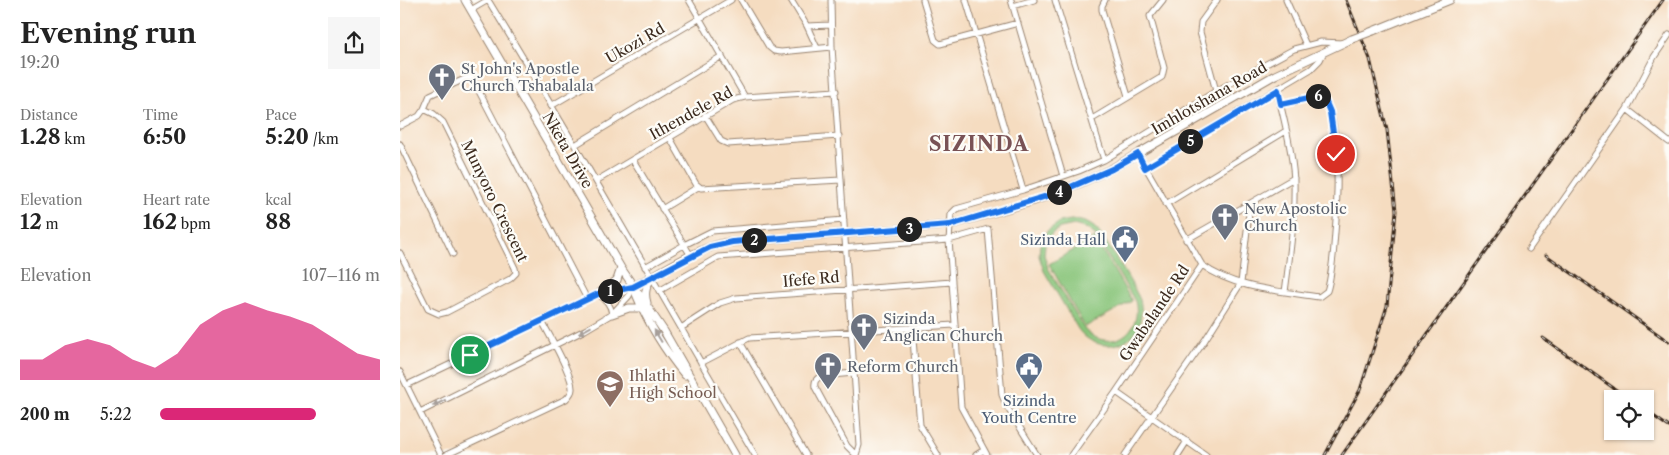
<!DOCTYPE html>
<meta charset="utf-8">
<style>
body{margin:0;font-family:"Libre Caslon Text",serif;background:#f6f6f6;color:#222;height:100vh;display:flex;flex-direction:column;font-size:19px;white-space:nowrap}
*{box-sizing:border-box;margin:0}
p{font-size:16px;color:#767676}
.icon{flex:none;width:28px;height:28px;fill:none;stroke:currentColor;stroke-width:2;stroke-linecap:round;stroke-linejoin:round}
.map{position:relative;flex:1;overflow:hidden}
.details{display:flex;flex-direction:column;background:#fff;width:400px}
.details>*{flex:none}
.controls{position:absolute;left:1204px;top:390px;display:grid;gap:10px}
.controls a{display:grid;place-items:center;width:50px;height:50px;border-radius:0px;background:#fff;box-shadow:0 1px 4px #0004;font-size:25px}
.pin{position:absolute;display:grid;place-items:center;width:42px;height:42px;color:#fff;margin:-21px;border:2px solid #fff;border-radius:50%;box-shadow:0 1px 5px #0007}
.km{position:absolute;width:25px;height:25px;margin:-12px;border-radius:50%;background:#222;color:#fff;font-size:14px;line-height:25px;text-align:center}
.round{display:grid;place-items:center;flex:none;width:52px;height:52px;border-radius:0px;background:#f6f6f6}
.overview{display:flex;align-items:center;justify-content:space-between;height:85px;padding:0 20px}
h1{font-size:28px;font-weight:800;line-height:38px}
.metrics{display:grid;grid-template-columns:repeat(3,1fr);gap:8px;height:85px;padding:5px 20px}
.metrics div{display:grid;align-content:center}
.metrics b{font-size:21px;font-weight:800}
.metrics small{font-size:14px;font-weight:400}
.metrics p{font-size:14px}
.chart{height:140px;padding:10px 20px}
.chart p{display:flex;justify-content:space-between}
.chart svg{width:100%;height:90px;margin-top:5px;fill:#db2777;opacity:.7}
ul{padding:0 20px;list-style:none;font-size:16px}
li{display:grid;grid-template-columns:80px 60px 1fr;align-items:center;height:38px}
li i{height:12px;border-radius:6px;background:#db2777}
main{display:flex;flex:1;min-height:0}
.map>svg:first-child{display:block}
.grass{fill:#89c57a;stroke:#62784c;fill-rule:evenodd}
.lines{fill:none;stroke-linecap:round;stroke-linejoin:round}
.street-casing{stroke:#98836f;stroke-width:7}
.secondary-casing{stroke:#98836f;stroke-width:9}
.street{stroke:#fff;stroke-width:5}
.secondary{stroke:#fff;stroke-width:7}
.rail-casing{stroke:#3b2a1e;stroke-width:3}
.rail{stroke:#fdfcf7;stroke-width:1;stroke-dasharray:4;stroke-linecap:butt}
.secondary-bridge-casing{stroke:#98836f;stroke-width:9;stroke-linecap:butt}
.secondary-bridge{stroke:#fff;stroke-width:7}
.oneway{fill:#a79f9a}
.route-casing{stroke:#fff;stroke-width:10}
.route{stroke:#1a73e8;stroke-width:6}
.labels{text-anchor:middle;dominant-baseline:central;stroke-width:4.5;stroke-linejoin:round;paint-order:stroke}
.street-label{font-size:15px;fill:#3b2a1e;stroke:#fdfcf7}
.worship-label{font-size:15px;fill:#5b616d;stroke:#fdfcf7;text-anchor:start}
.service-label{font-size:15px;fill:#4e5e75;stroke:#fdfcf7;text-anchor:end}
.education-label{font-size:15px;fill:#785e54;stroke:#fdfcf7;text-anchor:start}
.district-label{font-size:20px;font-weight:bold;letter-spacing:1px;fill:#795255;stroke:#fdfcf7}
</style>
<main>
<section class="details">
<div class="overview"><div><h1>Evening run</h1><p>19:20</p></div><a class="round"><svg class="icon" aria-label="share" viewBox="0 0 24 24"><path d="M12 15V3M7 8l5-5 5 5M5 13v7h14v-7"/></svg></a></div>
<div class="metrics">
<div><p>Distance</p><b>1.28<small> km</small></b></div>
<div><p>Time</p><b>6:50</b></div>
<div><p>Pace</p><b>5:20<small> /km</small></b></div>
</div>
<div class="metrics">
<div><p>Elevation</p><b>12<small> m</small></b></div>
<div><p>Heart rate</p><b>162<small> bpm</small></b></div>
<div><p>kcal</p><b>88</b></div>
</div>
<div class="chart"><p><span>Elevation</span>107–116 m</p>
<svg viewBox="0 0 160 44" preserveAspectRatio="none"><path d="M0 44V34L10 34L20 27L30 24L40 27L50 34L60 38L70 31L80 17L90 10L100 6L110 10L120 13L130 17L140 24L150 31L160 34V44z"/></svg>
</div>
<ul>
<li><b>200 m</b>5:22<i style="width:71%"></i></li>
</ul>
</section>
<div class="map">
<svg width="1269" height="455" viewBox="0 0 1269 455">
<rect width="100%" height="100%" fill="#fdfcf7"/>
<filter id="ink" filterUnits="userSpaceOnUse"><feTurbulence type="fractalNoise" baseFrequency=".02" numOctaves="2"/><feDisplacementMap in="SourceGraphic" scale="10" xChannelSelector="R" yChannelSelector="G"/><feConvolveMatrix kernelMatrix="1 2 1 2 8 2 1 2 1" color-interpolation-filters="sRGB"/></filter>
<filter id="wash" filterUnits="userSpaceOnUse"><feTurbulence type="fractalNoise" baseFrequency=".0096" numOctaves="4" result="noise"/><feDisplacementMap in="SourceGraphic" scale="20" xChannelSelector="R" yChannelSelector="G"/><feGaussianBlur stdDeviation="1.12" result="paint"/><feColorMatrix in="noise" values="0 0 0 0 0 0 0 0 0 0 0 0 0 0 0 0 0 1.4 0 .05"/><feComposite in="paint" operator="in"/></filter>
<g filter="url(#wash)">
<rect width="100%" height="100%" fill="#f5dcc0"/>
<path class="grass" d="M 671,220 C 680,220 688,222 695,228 C 704,236 735,288 740,300 C 741,305 742,310 741,315 C 738,349 696,355 678,329 L 644,271 L 639,256 L 640,245 L 647,231 L 660,222 ZM 674,225 L 688,229 L 695,235 L 735,301 C 744,333 709,354 685,330 L 648,268 L 644,255 L 645,245 L 652,233 L 660,228 Z
M 695,238 L 732,301 L 685,327 L 649,264 Z"/>
</g>
<g filter="url(#ink)">
<g class="lines">
<g class="street-casing">
<path id="street" d="M 88,0 C 180,150 266,304 355,455
M 289,0 L 345,97
M 341,0 L 369,47 L 374,51 L 381,52 L 432,47
M 391,0 L 407,26 L 417,48
M 431,0 L 432,47 L 459,445 L 456,455
M 523,0 L 535,40 L 540,44 L 618,23
M 566,0 L 623,190
M 611,0 L 663,176
M 655,0 L 704,160
M 705,0 L 702,6 L 702,10 L 728,96
M 886,0 L 906,45
M 613,6 L 634,0
M 71,10 L 88,0
M 407,26 L 431,25
M 877,90 C 884,119 892,150 894,180 C 895,218 890,255 885,292
M 816,91 L 800,32 L 801,22 L 817,0
M 151,106 L 331,0
M 1227,109 L 1269,142
M 305,115 L 321,141 L 328,144 L 439,136
M 692,119 L 762,77 L 764,68 L 750,16 L 763,0
M 0,126 L 19,116 L 24,109 L 30,95 L 71,76 L 187,299
M 270,138 L 296,184 L 301,188 L 441,180
M 0,144 L 53,254
M 175,145 L 322,56
M 233,160 L 291,256
M 745,168 L 911,69 L 920,60 L 924,52
M 196,181 L 333,100 L 345,97 L 436,91
M 766,204 L 886,131
M 262,209 L 298,187
M 786,240 L 894,178
M 1129,249 L 1227,109 L 1254,57 L 1269,35
M 0,253 L 28,309 L 39,314 L 47,312 L 110,279 L 116,273 L 115,268 L 43,122 L 34,114 L 24,109
M 802,265 C 834,289 881,291 919,297 L 927,291 C 936,264 948,105 918,96 L 881,104
M 245,267 L 284,245 L 312,231 L 444,220
M 259,291 L 318,257 L 549,240 L 588,229 L 602,395 L 607,407 L 637,455
M 198,294 C 206,299 211,305 212,314
M 512,327 L 520,425 L 538,455
M 281,328 L 320,303 L 336,298 L 552,282
M 340,342 L 406,455
M 301,363 L 349,338 L 554,325
M 0,372 L 41,455
M 454,373 L 421,376 C 416,379 414,381 415,387 L 447,446 L 455,454
M 7,385 L 198,294 L 233,287
M 716,392 L 806,455
M 20,412 L 185,330 L 212,314 L 229,296 L 233,287
M 46,455 L 166,399 C 169,396 172,393 172,389 C 173,375 149,335 142,321
M 576,455 L 584,450
M 587,455 L 561,407 L 549,240 L 551,214 L 556,209 L 623,190 L 679,171 L 704,160 L 816,91 L 894,49 L 921,42 L 943,43
M 671,455 L 716,392 L 802,265 L 738,154
M 725,455 L 805,340 L 841,283 L 850,204
M 778,455 L 787,441"/>
</g>
<g class="secondary-casing">
<path id="secondary" d="M 65,0 L 221,268 L 264,331 L 335,455
M 973,31 L 1050,0
M 233,287 C 261,272 294,250 324,243 L 550,225 L 634,201 L 683,182 L 711,169 L 875,75 L 952,39
M 198,294 L 217,280 L 221,268
M 236,294 C 248,323 265,351 285,375
M 247,303 C 244,293 246,287 251,278
M 212,314 L 229,308 L 242,308"/>
</g>
<use href="#street" class="street"/>
<use href="#secondary" class="secondary"/>
<g class="rail-casing">
<path id="rail" d="M 1146,255 L 1269,342
M 1143,338 L 1229,399
M 1245,410 L 1269,427
M 925,455 L 960,390 L 987,306 L 996,211 L 987,130 L 970,59 L 946,0
M 942,455 L 1263,0"/>
</g>
<use href="#rail" class="rail"/>
<g class="secondary-bridge-casing">
<path id="secondary-bridge" d="M 952,39 L 973,31"/>
</g>
<use href="#secondary-bridge" class="secondary-bridge"/>
</g>
<defs><path id="oneway-solid" d="M-6-.8H1V-3.2L6.5 0L1 3.2V.8H-6Z" transform="scale(1.25)"/></defs>
<g class="oneway">
<use href="#oneway-solid" transform="translate(185 330) rotate(151)"/>
<use href="#oneway-solid" transform="translate(258 336) rotate(-121)"/>
<use href="#oneway-solid" transform="translate(39 403) rotate(154)"/>
</g>
</g>
<g class="lines" filter="url(#ink)">
<g class="route-casing">
<path id="route" d="M 70,355 L 198,294 L 233,287 L 310,247 L 332,242 L 550,225 L 657,193 L 712,169 L 738,154 L 745,168 L 878,90 L 881,104 L 918,96 L 924,98 L 930,112 L 936,154"/>
</g>
<use href="#route" class="route"/>
</g>
<defs>
<g id="church-pin" transform="scale(1.4375)"><path d="M0 17L-7.5 6A9.5 9.5 0 1 1 7.5 6Z" fill="#6b7280" stroke="#fdfcf7"/><path d="M-1.2-6h2.4v3.5h3.3v2.4h-3.3V6h-2.4V-.1h-3.3v-2.4h3.3Z" fill="#fff"/></g>
<g id="civic-pin" transform="scale(1.4375)"><path d="M0 17L-7.5 6A9.5 9.5 0 1 1 7.5 6Z" fill="#5c6f8a" stroke="#fdfcf7"/><path d="M-.6-6.5H3V-4.5H.6V-3L4-1V1h2V6H-6V1h2V-1L-.6-3ZM-1.2 2.5V6h2.4V2.5Z" fill="#fff"/></g>
<g id="school-pin" transform="scale(1.4375)"><path d="M0 17L-7.5 6A9.5 9.5 0 1 1 7.5 6Z" fill="#8d6e63" stroke="#fdfcf7"/><path d="M0-5L7-2L0 1L-7-2ZM-4 1L0 2.5L4 1V4Q0 6-4 4Z" fill="#fff"/></g>
</defs>
<g fill-rule="evenodd">
<use href="#church-pin" x="42" y="77"/>
<use href="#church-pin" x="825" y="217"/>
<use href="#civic-pin" x="725" y="239"/>
<use href="#church-pin" x="464" y="327"/>
<use href="#church-pin" x="428" y="366"/>
<use href="#civic-pin" x="629" y="366"/>
<use href="#school-pin" x="210" y="384"/>
</g>
<g class="labels">
<g class="street-label">
<text transform="translate(235 43) rotate(-30)">Ukozi Rd</text>
<text transform="translate(809 98) rotate(-30)">Imhlotshana Road</text>
<text transform="translate(291 113) rotate(-29)">Ithendele Rd</text>
<text transform="translate(168 150) rotate(60)">Nketa Drive</text>
<text transform="translate(95 201) rotate(64)">Munyoro Crescent</text>
<text transform="translate(411 279) rotate(-5)">Ifefe Rd</text>
<text transform="translate(754 313) rotate(-56)">Gwabalande Rd</text>
</g>
<g class="worship-label">
<text x="61" y="68">St John's Apostle<tspan x="61" dy="17">Church Tshabalala</tspan></text>
<text x="844" y="208">New Apostolic<tspan x="844" dy="17">Church</tspan></text>
<text x="483" y="318">Sizinda<tspan x="483" dy="17">Anglican Church</tspan></text>
<text x="447" y="366">Reform Church</text>
</g>
<g class="service-label">
<text x="706" y="239">Sizinda Hall</text>
<text x="629" y="400" text-anchor="middle">Sizinda<tspan x="629" dy="17">Youth Centre</tspan></text>
</g>
<g class="education-label">
<text x="229" y="375">Ihlathi<tspan x="229" dy="17">High School</tspan></text>
</g>
<g class="district-label">
<text x="579" y="144">SIZINDA</text>
</g>
</g>
</svg>
<div class="controls">
<a><svg class="icon" aria-label="locate" viewBox="0 0 24 24"><circle cx="12" cy="12" r="6"/><path d="M12 2v4M12 18v4M2 12h4M18 12h4"/></svg></a>
</div>
<div class="pin" style="left:70px;top:355px;background:#1e9e55"><svg class="icon" aria-label="arrive" viewBox="0 0 24 24"><path d="M6 21V4h12l-3 4 3 4H6"/></svg></div>
<div class="pin" style="left:936px;top:154px;background:#d93025"><svg class="icon" aria-label="check" viewBox="0 0 24 24"><path d="M5 12l5 5 9-10"/></svg></div>
<b class="km" style="left:210px;top:291px">1</b>
<b class="km" style="left:354px;top:240px">2</b>
<b class="km" style="left:509px;top:229px">3</b>
<b class="km" style="left:659px;top:192px">4</b>
<b class="km" style="left:790px;top:141px">5</b>
<b class="km" style="left:918px;top:96px">6</b>
</div>
</main>
